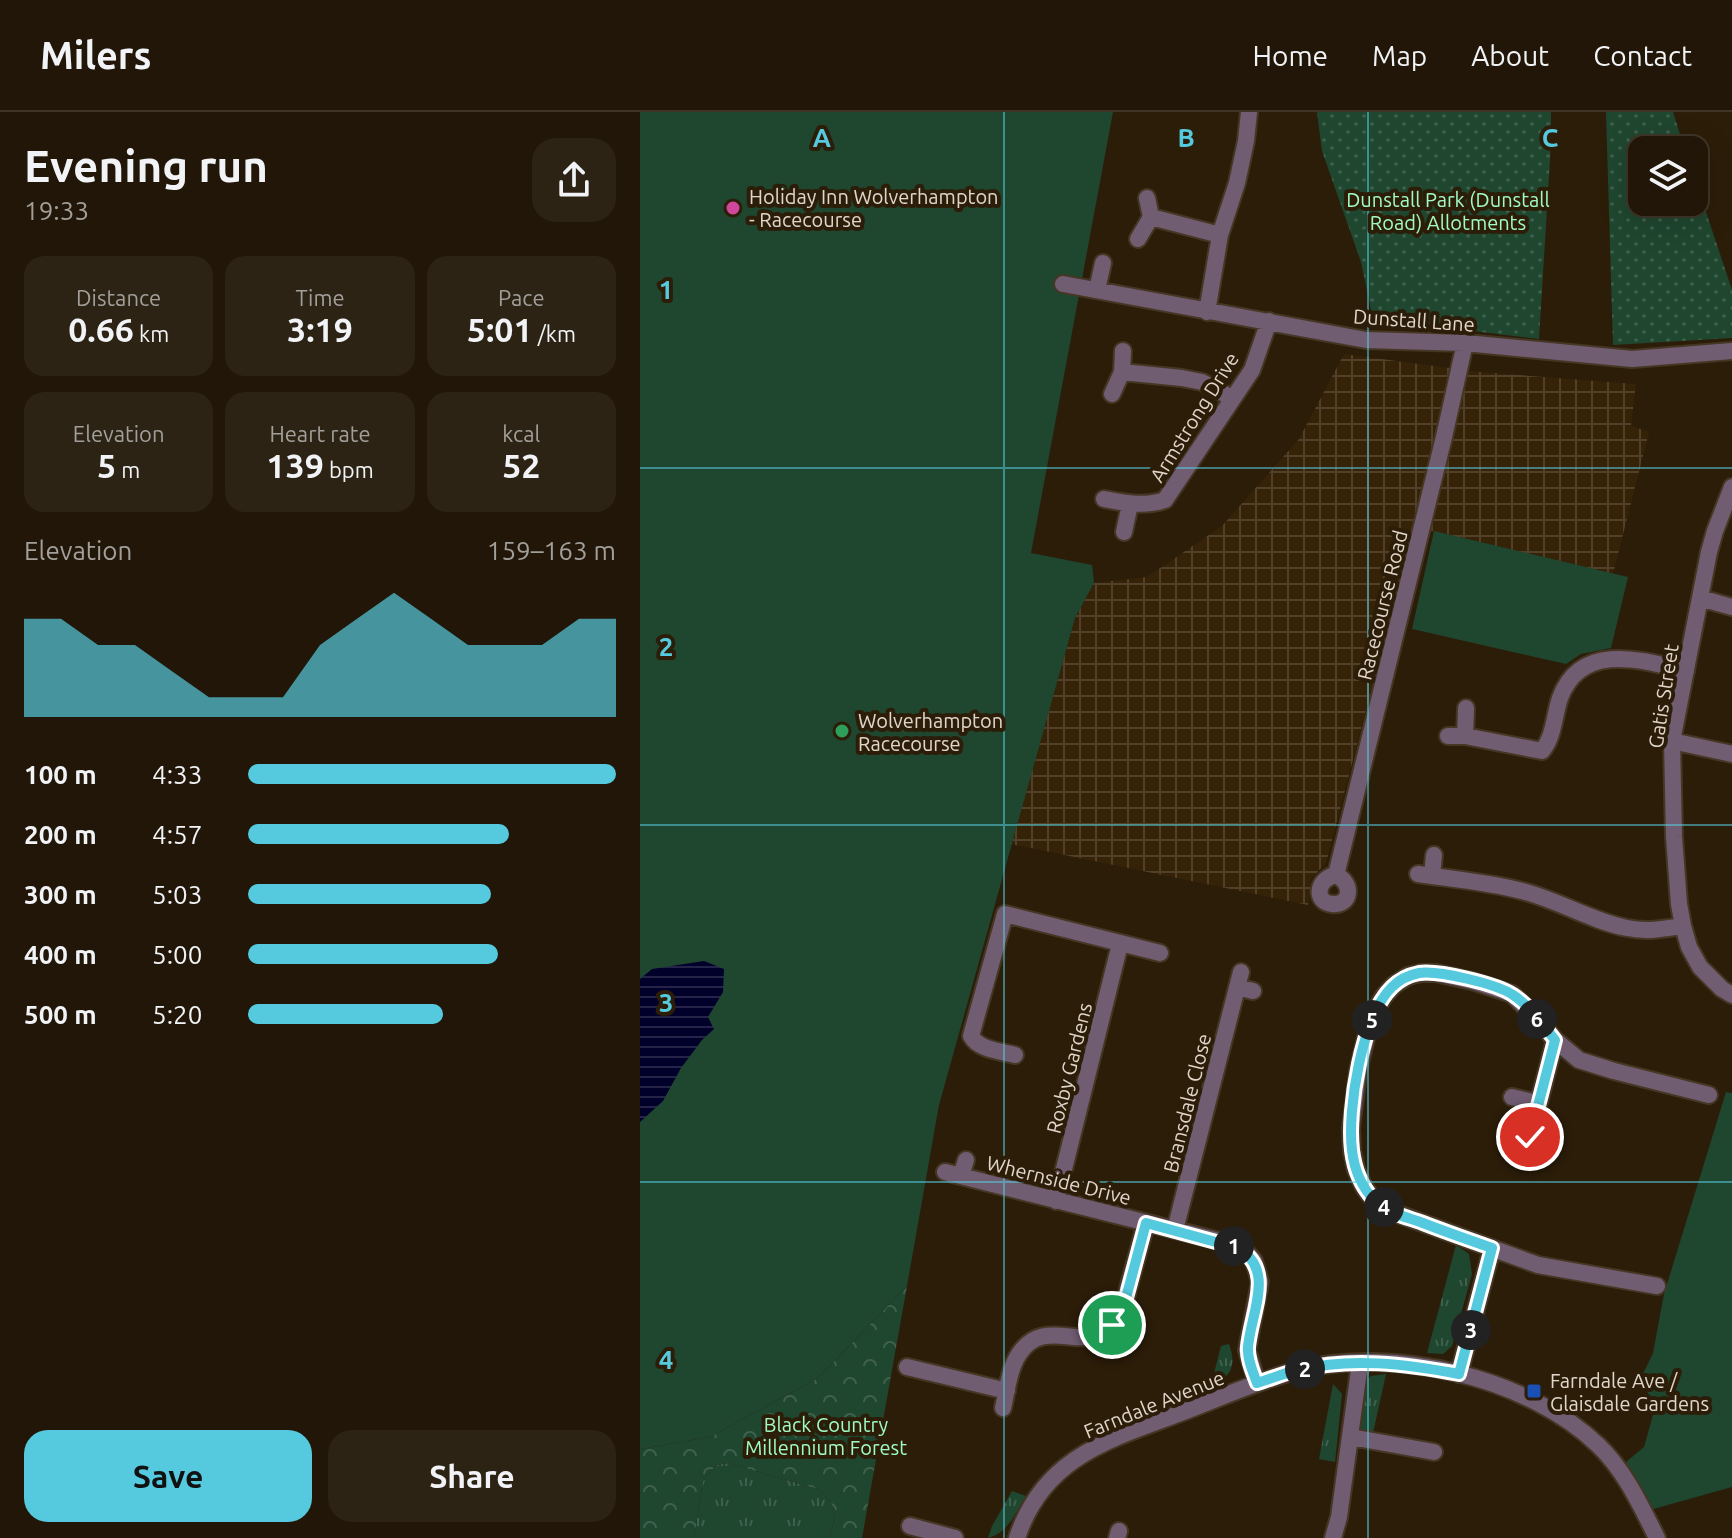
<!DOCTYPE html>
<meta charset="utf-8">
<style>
body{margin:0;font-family:Ubuntu,sans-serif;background:#2d2315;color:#f1f3f6;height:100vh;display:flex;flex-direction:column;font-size:30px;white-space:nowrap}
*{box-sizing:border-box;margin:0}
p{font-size:26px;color:#a29f9b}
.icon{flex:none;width:44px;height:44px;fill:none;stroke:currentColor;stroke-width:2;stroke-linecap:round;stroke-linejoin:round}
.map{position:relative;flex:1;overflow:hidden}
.side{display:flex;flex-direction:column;background:#211607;width:640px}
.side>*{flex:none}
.controls{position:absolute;left:988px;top:24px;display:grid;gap:16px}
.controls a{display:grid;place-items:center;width:80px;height:80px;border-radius:16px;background:#211607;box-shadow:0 8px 32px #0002,0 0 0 2px #3e3528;font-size:40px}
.pin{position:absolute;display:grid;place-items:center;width:68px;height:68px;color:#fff;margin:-34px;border:4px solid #fff;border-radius:50%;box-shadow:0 2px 8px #0007}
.km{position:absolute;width:40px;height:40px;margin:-20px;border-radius:50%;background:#222;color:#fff;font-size:22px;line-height:40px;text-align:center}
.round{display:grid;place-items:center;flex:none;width:84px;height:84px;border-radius:24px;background:#2d2315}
.overview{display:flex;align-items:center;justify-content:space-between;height:136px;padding:0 24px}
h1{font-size:44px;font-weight:700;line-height:60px}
.figures{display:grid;grid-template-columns:repeat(3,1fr);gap:12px;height:136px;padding:8px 24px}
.figures div{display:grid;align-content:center;border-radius:20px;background:#2d2315;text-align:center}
.figures b{font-size:34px;font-weight:700}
.figures small{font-size:22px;font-weight:400}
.figures p{font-size:22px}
.chart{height:224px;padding:16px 24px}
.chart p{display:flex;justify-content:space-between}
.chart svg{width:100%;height:144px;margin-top:8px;fill:#55cadf;opacity:.7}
.primary-button{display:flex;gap:16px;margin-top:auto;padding:16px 24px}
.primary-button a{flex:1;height:92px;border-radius:24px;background:#55cadf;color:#111;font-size:32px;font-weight:700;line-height:92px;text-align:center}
.primary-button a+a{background:#2d2315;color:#f1f3f6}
ul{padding:0 24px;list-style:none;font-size:26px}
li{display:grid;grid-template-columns:128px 96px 1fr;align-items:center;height:60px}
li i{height:20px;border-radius:10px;background:#55cadf}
header{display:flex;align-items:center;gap:48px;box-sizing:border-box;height:112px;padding:0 40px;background:#211607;border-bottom:2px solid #3e3528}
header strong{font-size:38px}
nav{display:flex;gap:44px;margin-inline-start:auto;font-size:28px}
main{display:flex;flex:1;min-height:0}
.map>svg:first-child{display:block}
.industrial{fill:url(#industrial-grid)}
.grass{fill:url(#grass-tufts)}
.forest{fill:url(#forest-crowns)}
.park{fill:#1f462f}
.garden{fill:url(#garden-dots)}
.water{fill:url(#water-rules)}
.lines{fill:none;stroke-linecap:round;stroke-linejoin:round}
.street-casing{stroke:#453724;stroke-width:20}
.street{stroke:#715d72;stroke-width:16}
.route-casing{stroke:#fff;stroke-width:16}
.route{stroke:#55cadf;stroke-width:10}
.grid{fill:none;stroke:#55cadf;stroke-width:2;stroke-opacity:0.55}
.hotel-dot{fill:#d1479c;stroke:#2c1d09;stroke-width:3}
.leisure-dot{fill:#2e9e5b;stroke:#2c1d09;stroke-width:3}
.transit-dot{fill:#1a4fb4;stroke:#2c1d09;stroke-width:3}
.labels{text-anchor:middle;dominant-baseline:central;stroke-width:8;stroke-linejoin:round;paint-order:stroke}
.poi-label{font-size:20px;fill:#e0d6ca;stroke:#2c1d09;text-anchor:start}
.park-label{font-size:20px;fill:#a0fbc2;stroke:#2c1d09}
.street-label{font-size:20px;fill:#e0d6ca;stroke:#2c1d09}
.grid-label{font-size:26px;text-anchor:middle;font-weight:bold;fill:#55cadf;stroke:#2c1d09;stroke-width:8;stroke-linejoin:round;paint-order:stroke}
</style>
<header>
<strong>Milers</strong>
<nav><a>Home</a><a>Map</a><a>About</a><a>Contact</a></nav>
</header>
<main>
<section class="side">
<div class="overview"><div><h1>Evening run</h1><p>19:33</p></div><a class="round"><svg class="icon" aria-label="share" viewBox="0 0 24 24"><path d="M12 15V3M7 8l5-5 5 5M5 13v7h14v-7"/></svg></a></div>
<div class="figures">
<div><p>Distance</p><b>0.66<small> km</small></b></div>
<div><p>Time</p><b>3:19</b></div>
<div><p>Pace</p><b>5:01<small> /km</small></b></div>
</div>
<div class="figures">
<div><p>Elevation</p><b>5<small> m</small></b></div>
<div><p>Heart rate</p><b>139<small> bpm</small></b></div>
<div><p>kcal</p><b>52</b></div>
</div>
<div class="chart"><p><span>Elevation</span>159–163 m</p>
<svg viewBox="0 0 160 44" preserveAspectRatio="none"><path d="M0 44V14L10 14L20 22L30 22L40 30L50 38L60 38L70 38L80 22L90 14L100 6L110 14L120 22L130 22L140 22L150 14L160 14V44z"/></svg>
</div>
<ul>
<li><b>100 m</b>4:33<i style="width:100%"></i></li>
<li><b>200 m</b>4:57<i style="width:71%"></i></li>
<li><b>300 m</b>5:03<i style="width:66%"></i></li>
<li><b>400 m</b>5:00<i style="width:68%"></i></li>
<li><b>500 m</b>5:20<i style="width:53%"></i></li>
</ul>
<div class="primary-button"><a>Save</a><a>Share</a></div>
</section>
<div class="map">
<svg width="1092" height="1426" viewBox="0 0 1092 1426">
<defs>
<pattern id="industrial-grid" width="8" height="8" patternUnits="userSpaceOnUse" patternTransform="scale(2)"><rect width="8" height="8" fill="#352207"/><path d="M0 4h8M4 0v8" fill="none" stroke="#52412a"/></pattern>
<pattern id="grass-tufts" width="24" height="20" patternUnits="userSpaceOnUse" patternTransform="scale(2)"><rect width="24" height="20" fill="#1f462f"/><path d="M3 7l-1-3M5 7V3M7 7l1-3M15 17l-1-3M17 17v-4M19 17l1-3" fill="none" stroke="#3f604c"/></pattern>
<pattern id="forest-crowns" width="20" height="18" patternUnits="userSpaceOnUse" patternTransform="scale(2)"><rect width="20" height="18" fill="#1f462f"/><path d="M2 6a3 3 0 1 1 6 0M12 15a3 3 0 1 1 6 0" fill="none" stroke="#3f604c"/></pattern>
<pattern id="garden-dots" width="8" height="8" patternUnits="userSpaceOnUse" patternTransform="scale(2)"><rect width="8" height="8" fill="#1f462f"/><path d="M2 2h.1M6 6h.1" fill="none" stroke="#3f604c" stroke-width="1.8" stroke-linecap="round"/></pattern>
<pattern id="water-rules" width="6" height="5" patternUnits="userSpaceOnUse" patternTransform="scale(2)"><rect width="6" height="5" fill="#00002a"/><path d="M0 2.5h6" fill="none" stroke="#252448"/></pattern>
</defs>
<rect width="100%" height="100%" fill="#2c1d09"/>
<path class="industrial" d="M 704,242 L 839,260 L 996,272 L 991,314 L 1009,320 L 973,462 L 774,415 L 686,751 L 671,767 L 668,793 L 371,732 L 435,506 L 454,471 L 507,465 L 582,414 L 659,327 Z"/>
<path class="grass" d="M 816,1133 L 829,1142 L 832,1162 L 812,1234 L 803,1242 L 787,1241 Z
M 589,1232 C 598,1257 589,1264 570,1277 L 581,1234 Z
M 746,1262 L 733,1321 L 716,1318 L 722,1273 L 731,1264 Z
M 693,1272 L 702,1282 L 695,1350 L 679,1347 Z
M 89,1351 L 178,1377 C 200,1396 195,1400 190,1426 L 54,1426 L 63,1369 L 76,1353 Z
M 372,1379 L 386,1384 C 376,1400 368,1421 348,1426 L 352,1414 Z"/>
<path class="forest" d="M 267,1174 L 222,1426 L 190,1426 C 195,1401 200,1396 178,1377 L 89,1351 L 76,1353 L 63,1369 L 54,1426 L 0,1426 L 0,1337 L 70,1325 L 178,1266 Z"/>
<path class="park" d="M 0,0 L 473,0 L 391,441 L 452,453 L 454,471 L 435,506 L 299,993 L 267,1174 L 178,1266 L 70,1325 L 0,1337 Z
M 794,419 L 988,465 L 971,536 L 941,542 L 926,552 L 772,517 Z
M 1086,980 L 1092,981 L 1092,1375 L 1010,1398 L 986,1350 L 1004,1335 L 1014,1299 L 1002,1264 L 1013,1241 L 1024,1182 Z"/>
<path class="garden" d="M 677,0 L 911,0 L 911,31 L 899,227 L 825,218 L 734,212 L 721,150 L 682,39 Z
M 966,0 L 1033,0 L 1045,38 L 1002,38 L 1002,90 L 1054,90 L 1054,64 L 1092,178 L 1092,226 L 973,233 Z"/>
<path class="water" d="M 64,849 L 84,857 L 83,880 L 68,905 L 74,917 L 62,928 L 41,956 L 23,989 L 0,1010 L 0,867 L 12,857 Z"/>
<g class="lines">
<g class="street-casing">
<path id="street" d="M 511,105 L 580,123
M 498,127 L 511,105 L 507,86
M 423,172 L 726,228 L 825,231 L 992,247 L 1092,239
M 457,178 L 463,151
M 567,200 L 580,123 L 597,71 L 606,29 L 609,0
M 482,260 L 542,266 L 562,270 L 592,286
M 472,282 L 482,260 L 483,239
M 1092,375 L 1075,419 L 1069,440 L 1032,629 L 1034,725 L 1039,792 L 1043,814 L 1049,835 L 1060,855 L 1082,877 L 1092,883
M 464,387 C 485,391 504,395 525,388 L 612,258 L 629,209
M 484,420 L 490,392
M 1060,486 L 1092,495
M 808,624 L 825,624 L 902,639 C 914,625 914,604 920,586 C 941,529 1002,548 1046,559
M 825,624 L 826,596
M 1032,629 L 1092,642
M 778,762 C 813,767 848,770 882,779 C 918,788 951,809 987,816 C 1006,820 1024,817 1043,814
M 696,763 C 713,770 712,794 692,792 C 673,790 677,766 696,763 L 804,325 L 825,231
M 792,764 L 794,743
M 597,875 L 613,879
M 375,943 C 360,939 339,938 331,924 L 365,802 L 520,841
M 872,985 L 897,991
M 890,1025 L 915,928
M 305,1060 L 583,1130 L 607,1141 L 614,1149 L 617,1159 L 620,1170 L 607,1238 L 617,1271
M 321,1064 L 326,1048
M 416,1089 L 480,832
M 535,1118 L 601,860
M 1017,1174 L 898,1153 L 758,1102 L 735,1090 L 724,1075 L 716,1058 L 712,1039 L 711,1016 L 718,959 L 727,922 L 735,899 L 744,884 L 754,873 L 768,864 L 781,861 L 796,861 L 832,869 L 872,882 L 900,910 L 915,928 L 939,948 L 974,959 L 1069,983
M 267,1255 L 367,1279
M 819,1262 L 852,1136
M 363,1296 C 367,1279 369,1257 379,1242 C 408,1198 454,1253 481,1202 C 485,1195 486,1185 488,1177 C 494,1155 500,1133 506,1111
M 711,1325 L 794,1340
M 270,1414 L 315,1426
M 377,1426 C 403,1346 468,1328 538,1302 C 578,1287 617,1269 658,1258 C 753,1234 888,1265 959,1334 C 985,1359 1001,1394 1017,1426
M 477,1426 L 479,1419
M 693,1426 L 699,1405 L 720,1251"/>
</g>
<use href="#street" class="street"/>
</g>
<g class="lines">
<g class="route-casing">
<path id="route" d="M 472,1213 L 482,1201 L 506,1111 L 598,1136 C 636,1158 611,1200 608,1235 C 607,1247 613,1260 617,1271 C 631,1267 644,1261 658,1258 C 712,1245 766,1252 819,1262 L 852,1136 C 829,1128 806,1120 783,1111 C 767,1105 746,1101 734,1088 C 721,1074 714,1056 712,1038 C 707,998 722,904 752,875 C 759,868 769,863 779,861 C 798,858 857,872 873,883 C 890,894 903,913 915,928 L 890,1025"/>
</g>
<use href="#route" class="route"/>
</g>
<path class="grid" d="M 364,0 L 364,1426M 728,0 L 728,1426M 0,356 L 1092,356M 0,713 L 1092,713M 0,1070 L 1092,1070"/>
<circle class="hotel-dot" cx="93" cy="96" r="8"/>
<circle class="leisure-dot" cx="202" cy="619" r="8"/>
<rect class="transit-dot" x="886" y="1271" width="16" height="16" rx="4"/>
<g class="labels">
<g class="poi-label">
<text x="109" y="84">Holiday Inn Wolverhampton<tspan x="109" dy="23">- Racecourse</tspan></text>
<text x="218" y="608">Wolverhampton<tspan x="218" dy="23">Racecourse</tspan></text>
<text x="910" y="1268">Farndale Ave /<tspan x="910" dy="23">Glaisdale Gardens</tspan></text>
</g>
<g class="park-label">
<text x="808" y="87">Dunstall Park (Dunstall<tspan x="808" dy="23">Road) Allotments</tspan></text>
<text x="186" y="1312">Black Country<tspan x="186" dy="23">Millennium Forest</tspan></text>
</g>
<g class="street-label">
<text transform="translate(774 208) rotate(4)">Dunstall Lane</text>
<text transform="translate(554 305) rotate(-58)">Armstrong Drive</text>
<text transform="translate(742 493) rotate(-76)">Racecourse Road</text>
<text transform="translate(1023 584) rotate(-81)">Gatis Street</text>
<text transform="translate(429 956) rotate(-76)">Roxby Gardens</text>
<text transform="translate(547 991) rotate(-76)">Bransdale Close</text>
<text transform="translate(419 1068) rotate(14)">Whernside Drive</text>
<text transform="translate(514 1292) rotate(-22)">Farndale Avenue</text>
</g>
</g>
<g class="grid-label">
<text x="182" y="35">A</text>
<text x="546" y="35">B</text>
<text x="910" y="35">C</text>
<text x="26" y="187">1</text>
<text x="26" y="544">2</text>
<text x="26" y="900">3</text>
<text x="26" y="1257">4</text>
</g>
</svg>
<div class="controls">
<a><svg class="icon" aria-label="layers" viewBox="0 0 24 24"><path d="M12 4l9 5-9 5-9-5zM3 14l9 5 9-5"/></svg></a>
</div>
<div class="pin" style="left:472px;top:1213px;background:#1e9e55"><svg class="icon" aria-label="arrive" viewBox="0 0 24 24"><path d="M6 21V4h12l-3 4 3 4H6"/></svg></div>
<div class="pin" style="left:890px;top:1025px;background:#d93025"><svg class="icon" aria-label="check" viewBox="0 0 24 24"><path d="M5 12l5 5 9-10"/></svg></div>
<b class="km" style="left:594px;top:1134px">1</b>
<b class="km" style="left:665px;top:1257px">2</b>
<b class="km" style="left:831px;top:1218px">3</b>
<b class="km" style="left:744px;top:1095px">4</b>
<b class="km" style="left:732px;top:908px">5</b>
<b class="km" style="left:897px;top:907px">6</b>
</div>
</main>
